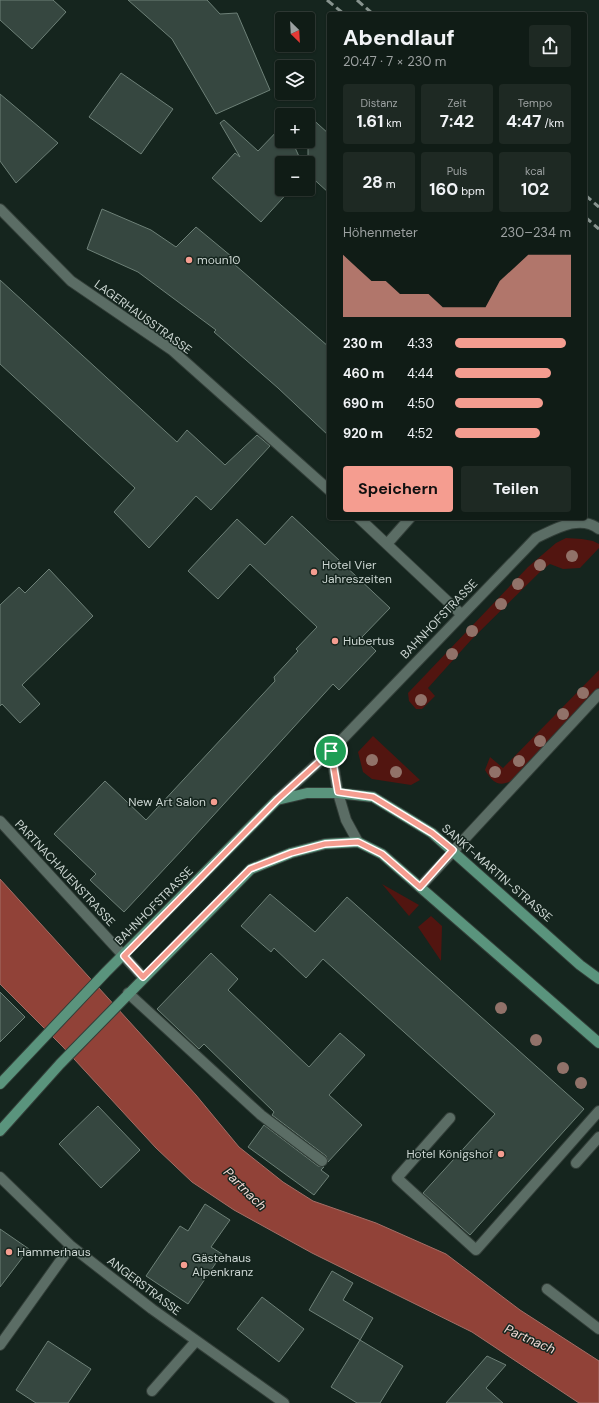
<!DOCTYPE html>
<html lang="de">
<meta charset="utf-8">
<style>
body{margin:0;font-family:"DM Sans",sans-serif;background:#1e2923;color:#f1f3f6;height:100vh;display:flex;flex-direction:column;font-size:15px;white-space:nowrap}
*{box-sizing:border-box;margin:0}
p{font-size:13px;color:#9ca1a1}
.icon{flex:none;width:22px;height:22px;fill:none;stroke:currentColor;stroke-width:2;stroke-linecap:round;stroke-linejoin:round}
.map{position:relative;flex:1;overflow:hidden}
.drawer{position:absolute;left:327px;top:12px;width:260px;height:508px;display:flex;flex-direction:column;background:#101c16;border-radius:4px;box-shadow:0 1px 3px #0004,0 0 0 1px #303a35}
.drawer>*{flex:none}
.needle{width:26px;rotate:156deg}
.tools{position:absolute;left:275px;top:12px;display:grid;gap:8px}
.tools a{display:grid;place-items:center;width:40px;height:40px;border-radius:4px;background:#101c16;box-shadow:0 1px 3px #0004,0 0 0 1px #303a35;font-size:20px}
.pin{position:absolute;display:grid;place-items:center;width:34px;height:34px;color:#fff;margin:-17px;border:2px solid #fff;border-radius:50%;box-shadow:0 1px 4px #0007}
.round{display:grid;place-items:center;flex:none;width:42px;height:42px;border-radius:4px;background:#1e2923}
.overview{display:flex;align-items:center;justify-content:space-between;height:68px;padding:0 16px}
h1{font-size:22px;font-weight:700;line-height:30px}
.figures{display:grid;grid-template-columns:repeat(3,1fr);gap:6px;height:68px;padding:4px 16px}
.figures div{display:grid;align-content:center;border-radius:4px;background:#1e2923;text-align:center}
.figures b{font-size:17px;font-weight:700}
.figures small{font-size:11px;font-weight:400}
.figures p{font-size:11px}
.chart{height:112px;padding:8px 16px}
.chart p{display:flex;justify-content:space-between}
.chart svg{width:100%;height:72px;margin-top:4px;fill:#f59d90;opacity:.7}
.cta{display:flex;gap:8px;margin-top:auto;padding:8px 16px}
.cta a{flex:1;height:46px;border-radius:4px;background:#f59d90;color:#111;font-size:16px;font-weight:700;line-height:46px;text-align:center}
.cta a+a{background:#1e2923;color:#f1f3f6}
ul{padding:0 16px;list-style:none;font-size:13px}
li{display:grid;grid-template-columns:64px 48px 1fr;align-items:center;height:30px}
li i{height:10px;border-radius:5px;background:#f59d90}
.map>svg:first-child{display:block}
.green{fill:#521510}
.water{fill:#914238;stroke:#a36e66}
.building{fill:#364740;stroke:#6d8077}
.lines{fill:none;stroke-linecap:round;stroke-linejoin:round}
.minor-casing{stroke:#323e38;stroke-width:12}
.major-casing{stroke:#323e38;stroke-width:12}
.minor{stroke:#5b6d65;stroke-width:10}
.major{stroke:#5a947d;stroke-width:10}
.rail{stroke:#87938e;stroke-width:3;stroke-dasharray:8 4;stroke-linecap:butt}
.tree{fill:#917269}
.route-casing{stroke:#fff;stroke-width:8}
.route{stroke:#f59d90;stroke-width:5}
.poi-dot{fill:#f59d90;stroke:#15251e;stroke-width:1.5}
.labels{text-anchor:middle;dominant-baseline:central;stroke-width:3;stroke-linejoin:round;paint-order:stroke}
.poi-label{font-size:12px;fill:#ccd6d2;stroke:#15251e;text-anchor:start}
.street-label{font-size:12px;fill:#ccd6d2;stroke:#15251e}
.water-label{font-size:13px;font-style:italic;fill:#f1d9d5;stroke:#15251e}
</style>
<div class="map">
<svg width="599" height="1403" viewBox="0 0 599 1403">
<rect width="100%" height="100%" fill="#15251e"/>
<path class="green" d="M 566,538 L 582,539 L 593,541 L 599,544 L 599,548 L 580,568 L 563,569 L 550,564 L 542,570 L 471,640 L 428,688 L 435,696 L 422,709 L 416,709 L 409,701 L 408,693 L 528,567 L 556,543 Z
M 599,670 L 599,690 L 513,780 C 499,788 492,782 485,770 L 490,757 L 503,768 Z
M 373,736 L 420,780 L 411,785 L 372,779 L 363,772 L 358,752 Z
M 382,884 L 419,905 L 409,916 Z
M 431,916 L 442,926 L 441,961 L 418,927 Z"/>
<path class="water" d="M 0,879 L 196,1095 L 239,1147 L 283,1182 L 313,1201 L 376,1223 L 446,1254 L 520,1310 L 599,1361 L 599,1403 L 579,1403 L 472,1332 L 312,1253 L 234,1210 L 192,1182 L 156,1148 L 63,1047 L 0,984 Z"/>
<path class="building" d="M 0,0 L 53,0 L 66,12 L 32,49 L 0,20 Z
M 128,0 L 207,0 L 220,14 L 237,13 L 270,90 L 216,114 L 172,39 Z
M 121,73 L 173,109 L 141,154 L 89,117 Z
M 0,94 L 58,143 L 16,183 L 0,161 Z
M 308,115 L 329,134 L 329,193 L 308,174 Z
M 224,120 L 258,151 L 282,126 L 282,141 L 292,141 L 302,163 L 282,163 L 282,189 L 291,189 L 261,222 L 212,178 L 235,153 L 240,157 L 220,123 Z
M 102,209 L 151,230 L 176,247 L 196,227 L 237,261 L 234,264 L 329,347 L 329,436 L 278,388 L 214,332 L 216,330 L 138,272 L 87,249 Z
M 0,280 L 177,442 L 187,430 L 225,465 L 257,435 L 270,446 L 211,510 L 196,496 L 149,548 L 114,512 L 135,488 L 0,364 Z
M 292,516 L 390,608 L 362,637 L 376,651 L 339,690 L 333,684 L 182,850 L 124,912 L 90,880 L 96,874 L 54,834 L 105,781 L 146,820 L 275,681 L 274,677 L 298,651 L 296,649 L 317,627 L 250,564 L 218,599 L 188,571 L 237,519 L 265,545 Z
M 49,569 L 93,616 L 22,685 L 40,704 L 20,723 L 2,704 L 0,706 L 0,605 L 19,587 L 25,593 Z
M 270,894 L 315,932 L 347,897 L 584,1109 L 470,1235 L 423,1193 L 495,1114 L 323,959 L 306,978 L 274,948 L 271,952 L 241,926 Z
M 211,953 L 238,979 L 228,990 L 309,1067 L 340,1033 L 365,1055 L 329,1095 L 362,1125 L 328,1162 L 326,1156 L 272,1115 L 274,1112 L 204,1044 L 199,1049 L 157,1009 Z
M 0,992 L 25,1017 L 0,1042 Z
M 98,1106 L 140,1150 L 101,1188 L 59,1144 Z
M 264,1125 L 318,1166 L 324,1167 L 321,1170 L 329,1176 L 314,1195 L 248,1147 Z
M 205,1204 L 230,1220 L 211,1247 L 222,1254 L 188,1304 L 146,1276 L 180,1226 L 188,1231 Z
M 0,1229 L 29,1249 L 0,1287 Z
M 332,1271 L 353,1283 L 343,1300 L 373,1318 L 360,1340 L 309,1310 Z
M 262,1297 L 304,1329 L 279,1362 L 237,1329 Z
M 360,1340 L 403,1366 L 380,1403 L 357,1403 L 331,1387 Z
M 48,1341 L 91,1369 L 68,1403 L 36,1403 L 16,1390 Z
M 487,1356 L 506,1365 L 486,1388 L 503,1403 L 446,1403 Z"/>
<g class="lines">
<g class="minor-casing">
<path id="minor" d="M 0,209 L 71,281 L 172,350 L 329,490
M 359,518 L 461,614
M 387,544 L 410,518
M 331,751 L 338,793 L 346,820 L 358,842
M 277,800 L 331,751 L 536,538 C 555,529 580,514 599,529
M 0,821 L 143,977
M 420,887 L 599,694
M 128,993 L 261,1115 L 322,1161
M 450,1118 L 397,1178 L 476,1250 L 599,1111
M 576,1163 L 599,1137
M 0,1177 L 71,1246 L 152,1309 L 284,1403
M 547,1289 L 599,1329
M 0,1345 L 71,1246
M 152,1391 L 196,1341"/>
</g>
<g class="major-casing">
<path id="major" d="M 0,1084 L 106,972 L 277,800 L 307,793 L 338,793 L 373,797 L 432,833 L 580,965 L 599,979
M 0,1131 L 60,1064 L 251,869 L 291,853 L 325,844 L 358,842 L 382,854 L 599,1043"/>
</g>
<use href="#minor" class="minor"/>
<use href="#major" class="major"/>
<path class="rail" d="M 327,0 L 344,14
M 357,0 L 373,14
M 585,195 L 599,207
M 585,217 L 599,229"/>
</g>
<g class="tree">
<circle cx="572" cy="556" r="6"/>
<circle cx="540" cy="565" r="6"/>
<circle cx="518" cy="584" r="6"/>
<circle cx="501" cy="604" r="6"/>
<circle cx="472" cy="631" r="6"/>
<circle cx="452" cy="654" r="6"/>
<circle cx="583" cy="693" r="6"/>
<circle cx="421" cy="700" r="6"/>
<circle cx="563" cy="714" r="6"/>
<circle cx="540" cy="741" r="6"/>
<circle cx="372" cy="760" r="6"/>
<circle cx="519" cy="761" r="6"/>
<circle cx="396" cy="772" r="6"/>
<circle cx="495" cy="772" r="6"/>
<circle cx="501" cy="1008" r="6"/>
<circle cx="536" cy="1040" r="6"/>
<circle cx="563" cy="1068" r="6"/>
<circle cx="581" cy="1083" r="6"/>
</g>
<g class="lines">
<g class="route-casing">
<path id="route" d="M 331,751 L 338,792 L 373,797 L 432,833 L 453,850 L 420,887 L 382,854 L 358,842 L 325,844 L 291,853 L 250,869 L 143,977 L 124,956 L 277,800 Z"/>
</g>
<use href="#route" class="route"/>
</g>
<g class="poi-dot">
<circle cx="189" cy="260" r="4"/>
<circle cx="314" cy="572" r="4"/>
<circle cx="335" cy="641" r="4"/>
<circle cx="214" cy="802" r="4"/>
<circle cx="501" cy="1154" r="4"/>
<circle cx="9" cy="1252" r="4"/>
<circle cx="184" cy="1265" r="4"/>
</g>
<g class="labels">
<g class="poi-label">
<text x="197" y="260">moun10</text>
<text x="322" y="565">Hotel Vier<tspan x="322" dy="14">Jahreszeiten</tspan></text>
<text x="343" y="641">Hubertus</text>
<text x="206" y="802" text-anchor="end">New Art Salon</text>
<text x="493" y="1154" text-anchor="end">Hotel Königshof</text>
<text x="17" y="1252">Hammerhaus</text>
<text x="192" y="1258">Gästehaus<tspan x="192" dy="14">Alpenkranz</tspan></text>
</g>
<g class="street-label">
<text transform="translate(143 317) rotate(36)">LAGERHAUSSTRASSE</text>
<text transform="translate(439 619) rotate(-46)">BAHNHOFSTRASSE</text>
<text transform="translate(65 873) rotate(47)">PARTNACHAUENSTRASSE</text>
<text transform="translate(497 873) rotate(41)">SANKT-MARTIN-STRASSE</text>
<text transform="translate(154 906) rotate(-45)">BAHNHOFSTRASSE</text>
<text transform="translate(144 1286) rotate(37)">ANGERSTRASSE</text>
</g>
<g class="water-label">
<text transform="translate(245 1189) rotate(45)">Partnach</text>
<text transform="translate(530 1339) rotate(24)">Partnach</text>
</g>
</g>
</svg>
<div class="tools">
<a><svg class="needle" viewBox="-14 -14 28 28"><path d="M0-13l5 13h-10z" fill="#e53935"/><path d="M0 13l5-13h-10z" fill="#9ca1a1"/></svg></a>
<a><svg class="icon" aria-label="layers" viewBox="0 0 24 24"><path d="M12 4l9 5-9 5-9-5zM3 14l9 5 9-5"/></svg></a>
<a>+</a>
<a>−</a>
</div>
<div class="pin" style="left:331px;top:751px;background:#1e9e55"><svg class="icon" aria-label="arrive" viewBox="0 0 24 24"><path d="M6 21V4h12l-3 4 3 4H6"/></svg></div>
<section class="drawer">
<div class="overview"><div><h1>Abendlauf</h1><p>20:47 · 7 × 230 m</p></div><a class="round"><svg class="icon" aria-label="share" viewBox="0 0 24 24"><path d="M12 15V3M7 8l5-5 5 5M5 13v7h14v-7"/></svg></a></div>
<div class="figures">
<div><p>Distanz</p><b>1.61<small> km</small></b></div>
<div><p>Zeit</p><b>7:42</b></div>
<div><p>Tempo</p><b>4:47<small> /km</small></b></div>
</div>
<div class="figures">
<div><b>28<small> m</small></b></div>
<div><p>Puls</p><b>160<small> bpm</small></b></div>
<div><p>kcal</p><b>102</b></div>
</div>
<div class="chart"><p><span>Höhenmeter</span>230–234 m</p>
<svg viewBox="0 0 160 44" preserveAspectRatio="none"><path d="M0 44V6L10 14L20 22L30 22L40 30L50 30L60 30L70 38L80 38L90 38L100 38L110 22L120 14L130 6L140 6L150 6L160 6V44z"/></svg>
</div>
<ul>
<li><b>230 m</b>4:33<i style="width:96%"></i></li>
<li><b>460 m</b>4:44<i style="width:83%"></i></li>
<li><b>690 m</b>4:50<i style="width:76%"></i></li>
<li><b>920 m</b>4:52<i style="width:73%"></i></li>
</ul>
<div class="cta"><a>Speichern</a><a>Teilen</a></div>
</section>
</div>
